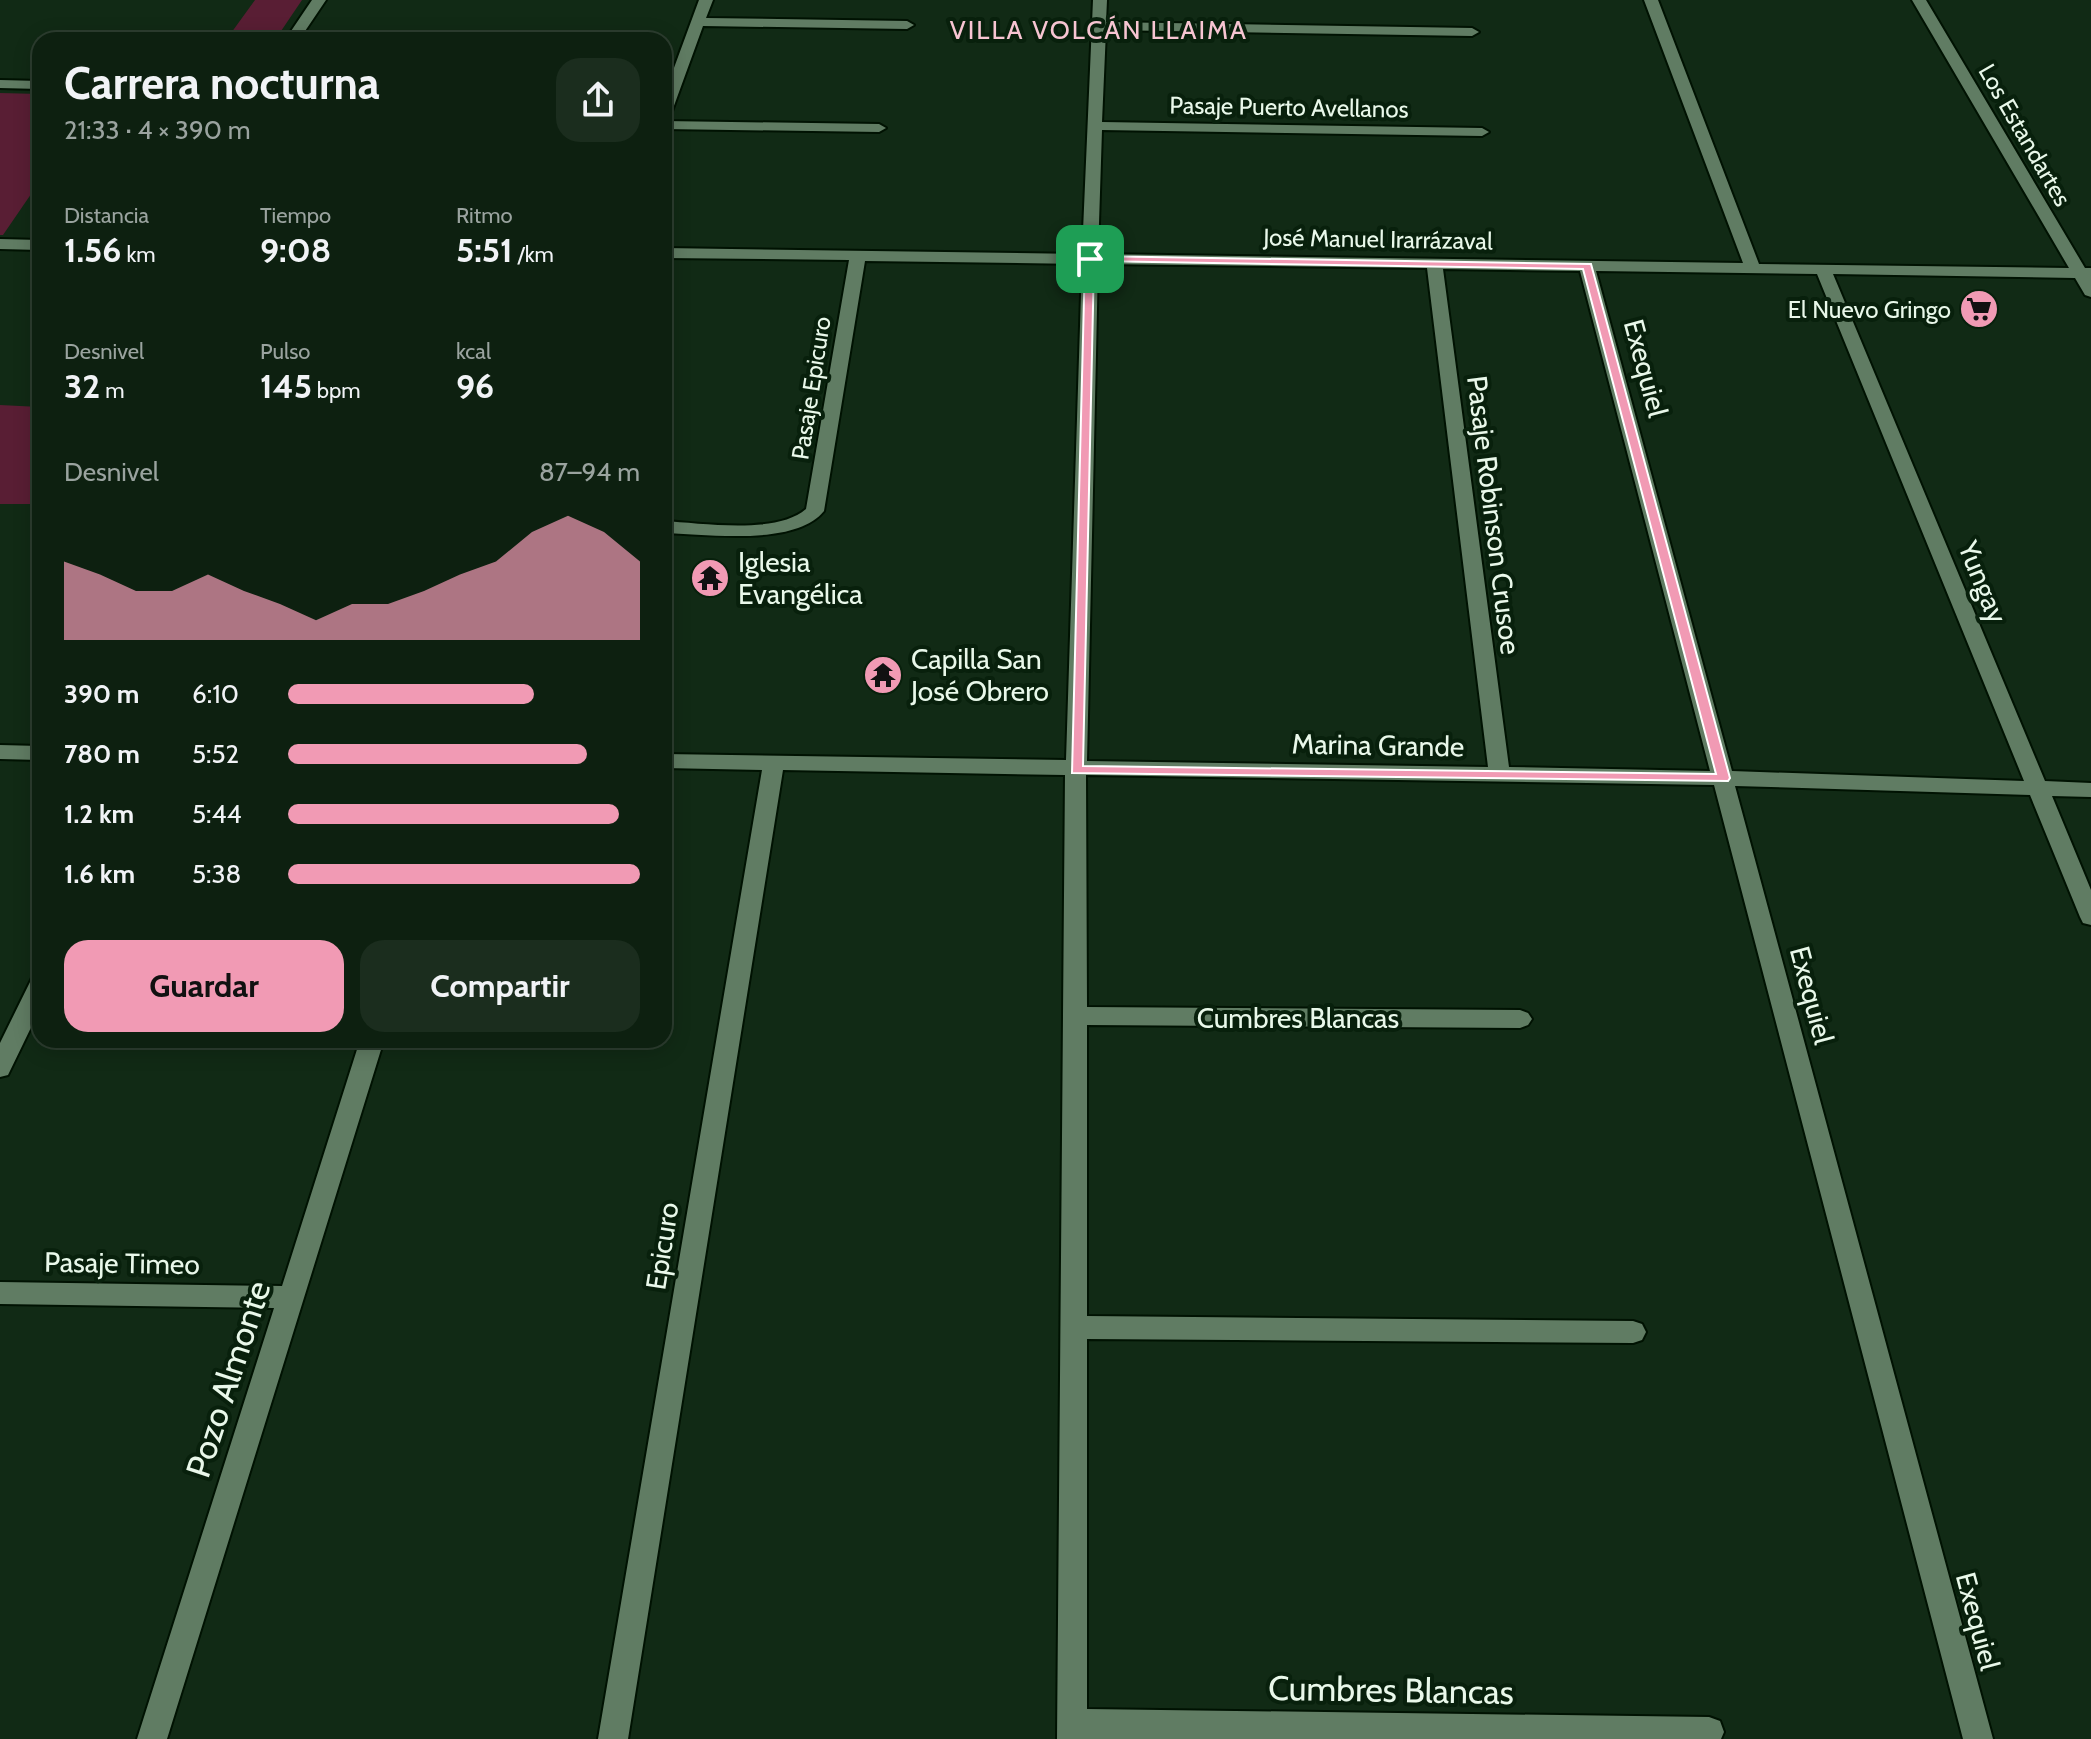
<!DOCTYPE html>
<html lang="es">
<meta charset="utf-8">
<style>
body{margin:0;font-family:Cabin,sans-serif;background:#1b2d1e;color:#f1f3f6;height:100vh;display:flex;flex-direction:column;font-size:30px;white-space:nowrap}
*{box-sizing:border-box;margin:0}
p{font-size:26px;color:#9aa39f}
.icon{flex:none;width:44px;height:44px;fill:none;stroke:currentColor;stroke-width:2;stroke-linecap:round;stroke-linejoin:round}
.map{position:relative;flex:1;overflow:hidden}
.details{position:absolute;left:32px;top:32px;width:640px;height:1016px;display:flex;flex-direction:column;background:#0d2010;border-radius:24px;box-shadow:0 4px 20px #0003,0 0 0 2px #2d3e30}
.details>*{flex:none}
.pin{position:absolute;display:grid;place-items:center;width:68px;height:68px;color:#fff;margin:-34px;border-radius:16px;box-shadow:0 4px 12px #0006}
.round{display:grid;place-items:center;flex:none;width:84px;height:84px;border-radius:24px;background:#1b2d1e}
.head{display:flex;align-items:center;justify-content:space-between;height:136px;padding:0 32px}
h1{font-size:44px;font-weight:700;line-height:60px}
.stats{display:grid;grid-template-columns:repeat(3,1fr);gap:12px;height:136px;padding:8px 32px}
.stats div{display:grid;align-content:center}
.stats b{font-size:34px;font-weight:700}
.stats small{font-size:22px;font-weight:400}
.stats p{font-size:22px}
.chart{height:224px;padding:16px 32px}
.chart p{display:flex;justify-content:space-between}
.chart svg{width:100%;height:144px;margin-top:8px;fill:#f19ab4;opacity:.7}
.primary-button{display:flex;gap:16px;margin-top:auto;padding:16px 32px}
.primary-button a{flex:1;height:92px;border-radius:24px;background:#f19ab4;color:#111;font-size:32px;font-weight:700;line-height:92px;text-align:center}
.primary-button a+a{background:#1b2d1e;color:#f1f3f6}
ul{padding:0 32px;list-style:none;font-size:26px}
li{display:grid;grid-template-columns:128px 96px 1fr;align-items:center;height:60px}
li i{height:20px;border-radius:10px;background:#f19ab4}
.map>svg:first-child{display:block}
.green{fill:#591e34}
.lines{fill:none;stroke-linecap:round;stroke-linejoin:round}
.minor-casing{stroke:#001202;stroke-width:4}
.minor{fill:#607c63;fill-rule:evenodd}
.route{fill:#f19ab4;stroke:#fff;stroke-width:2;fill-rule:evenodd}
.labels{text-anchor:middle;dominant-baseline:central;stroke-width:8;stroke-linejoin:round;paint-order:stroke}
.far-street-label{font-size:24px;fill:#e9f8ea;stroke:#08200c}
.far-poi-label{font-size:24px;fill:#e9f8ea;stroke:#08200c;text-anchor:end}
.far-neighbourhood-label{font-size:26px;letter-spacing:2px;fill:#f7c5d2;stroke:#08200c}
.street-label{font-size:28px;fill:#e9f8ea;stroke:#08200c}
.poi-label{font-size:28px;fill:#e9f8ea;stroke:#08200c;text-anchor:start}
.near-street-label{font-size:34px;fill:#e9f8ea;stroke:#08200c}
</style>
<div class="map">
<svg width="2091" height="1739" viewBox="0 0 2091 1739">
<rect width="100%" height="100%" fill="#112a15"/>
<path class="green" d="M 255,0 L 302,0 L 275,40 L 226,40 Z
M 0,93 L 40,94 L 40,181 L 3,235 L 0,235 Z
M 0,405 L 40,407 L 40,504 L 0,504 Z"/>
<g class="lines">
<g class="minor-casing">
<path id="minor" d="M 312,0 L 326,0 L 299,40 L 285,40 Z
M 699,0 L 713,0 L 706,18 L 907,21 L 914,25 L 907,29 L 703,26 L 671,114 L 664,118 L 664,95 Z
M 1093,0 L 1107,0 L 1106,22 L 1472,28 L 1479,32 L 1472,36 L 1106,30 L 1102,122 L 1482,128 L 1489,132 L 1482,136 L 1102,130 L 1098,254 L 1743,263 L 1644,0 L 1658,0 L 1759,264 L 2069,268 L 1912,0 L 1926,0 L 2085,268 L 2091,268 L 2091,297 L 2085,295 L 2075,278 L 1833,274 L 2045,781 L 2091,783 L 2091,797 L 2052,796 L 2091,890 L 2091,925 L 2083,923 L 2080,917 L 2030,795 L 1735,786 L 1993,1739 L 1963,1739 L 1714,785 L 1086,775 L 1087,1007 L 1520,1010 L 1528,1013 L 1532,1019 L 1528,1025 L 1520,1028 L 1087,1025 L 1087,1316 L 1633,1321 L 1642,1324 L 1646,1332 L 1642,1340 L 1633,1343 L 1087,1339 L 1087,1709 L 1709,1717 L 1720,1721 L 1724,1732 L 1721,1739 L 1057,1739 L 1065,775 L 783,770 L 628,1739 L 598,1739 L 762,770 L 664,768 L 664,754 L 1066,760 L 1082,264 L 865,261 L 824,511 C 795,547 706,534 664,533 L 664,521 C 702,523 776,535 806,509 L 849,260 L 664,258 L 664,248 L 1082,254 ZM 1098,264 L 1427,268 L 1488,767 L 1087,761 ZM 1443,269 L 1580,271 L 1710,771 L 1509,767 ZM 1596,271 L 1817,274 L 2024,781 L 1732,771 Z
M 0,80 L 40,81 L 40,89 L 0,88 Z
M 664,121 L 879,124 L 886,128 L 879,132 L 664,129 Z
M 0,239 L 40,240 L 40,250 L 0,249 Z
M 0,745 L 40,746 L 40,760 L 0,759 Z
M 40,975 L 40,1009 L 8,1075 L 0,1077 L 0,1043 L 32,978 Z
M 360,1040 L 384,1040 L 167,1739 L 137,1739 L 274,1308 L 0,1304 L 0,1282 L 282,1286 Z"/>
</g>
<use href="#minor" class="minor"/>
</g>
<path class="route" d="M 1090,256 L 1591,264 L 1730,778 L 1728,781 L 1072,773 L 1085,259 ZM 1094,261 L 1583,269 L 1716,774 L 1083,766 Z"/>
<defs>
<g id="supermarket-disc" transform="scale(2)"><circle r="9.5" fill="#f19ab4" stroke="#08200c"/><path d="M-6-5.5h2.5l.6 2H6L4.5 2H-2.5L-4.4-4H-6ZM-1.5 3.2a1.3 1.3 0 1 0 .1 0ZM3 3.2a1.3 1.3 0 1 0 .1 0Z" fill="#111"/></g>
<g id="temple-disc" transform="scale(2)"><circle r="9.5" fill="#f19ab4" stroke="#08200c"/><path d="M0-6L5-2H3V0L6.5 2.5H4V6H1.5V3h-3V6H-4V2.5H-6.5L-3 0V-2H-5Z" fill="#111"/></g>
</defs>
<g fill-rule="evenodd">
<use href="#supermarket-disc" x="1979" y="309"/>
<use href="#temple-disc" x="710" y="578"/>
<use href="#temple-disc" x="883" y="675"/>
</g>
<g class="labels">
<g class="far-street-label">
<text transform="translate(1289 107) rotate(1)">Pasaje Puerto Avellanos</text>
<text transform="translate(2025 135) rotate(60)">Los Estandartes</text>
<text transform="translate(1378 239) rotate(1)">José Manuel Irarrázaval</text>
<text transform="translate(811 388) rotate(-81)">Pasaje Epicuro</text>
</g>
<g class="far-poi-label">
<text x="1951" y="309">El Nuevo Gringo</text>
</g>
<g class="far-neighbourhood-label">
<text x="1099" y="30">VILLA VOLCÁN LLAIMA</text>
</g>
<g class="street-label">
<text transform="translate(1646 368) rotate(75)">Exequiel</text>
<text transform="translate(1494 515) rotate(83)">Pasaje Robinson Crusoe</text>
<text transform="translate(1983 582) rotate(68)">Yungay</text>
<text transform="translate(1378 745) rotate(1)">Marina Grande</text>
<text transform="translate(1812 995) rotate(75)">Exequiel</text>
<text x="1298" y="1018">Cumbres Blancas</text>
<text transform="translate(662 1246) rotate(-81)">Epicuro</text>
<text transform="translate(122 1263) rotate(1)">Pasaje Timeo</text>
<text transform="translate(1978 1621) rotate(75)">Exequiel</text>
</g>
<g class="poi-label">
<text x="738" y="562">Iglesia<tspan x="738" dy="32">Evangélica</tspan></text>
<text x="911" y="659">Capilla San<tspan x="911" dy="32">José Obrero</tspan></text>
</g>
<g class="near-street-label">
<text transform="translate(228 1379) rotate(-72)">Pozo Almonte</text>
<text transform="translate(1391 1690) rotate(1)">Cumbres Blancas</text>
</g>
</g>
</svg>
<div class="pin" style="left:1090px;top:259px;background:#1e9e55"><svg class="icon" aria-label="arrive" viewBox="0 0 24 24"><path d="M6 21V4h12l-3 4 3 4H6"/></svg></div>
<section class="details">
<div class="head"><div><h1>Carrera nocturna</h1><p>21:33 · 4 × 390 m</p></div><a class="round"><svg class="icon" aria-label="share" viewBox="0 0 24 24"><path d="M12 15V3M7 8l5-5 5 5M5 13v7h14v-7"/></svg></a></div>
<div class="stats">
<div><p>Distancia</p><b>1.56<small> km</small></b></div>
<div><p>Tiempo</p><b>9:08</b></div>
<div><p>Ritmo</p><b>5:51<small> /km</small></b></div>
</div>
<div class="stats">
<div><p>Desnivel</p><b>32<small> m</small></b></div>
<div><p>Pulso</p><b>145<small> bpm</small></b></div>
<div><p>kcal</p><b>96</b></div>
</div>
<div class="chart"><p><span>Desnivel</span>87–94 m</p>
<svg viewBox="0 0 160 44" preserveAspectRatio="none"><path d="M0 44V20L10 24L20 29L30 29L40 24L50 29L60 33L70 38L80 33L90 33L100 29L110 24L120 20L130 11L140 6L150 11L160 20V44z"/></svg>
</div>
<ul>
<li><b>390 m</b>6:10<i style="width:70%"></i></li>
<li><b>780 m</b>5:52<i style="width:85%"></i></li>
<li><b>1.2 km</b>5:44<i style="width:94%"></i></li>
<li><b>1.6 km</b>5:38<i style="width:100%"></i></li>
</ul>
<div class="primary-button"><a>Guardar</a><a>Compartir</a></div>
</section>
</div>
